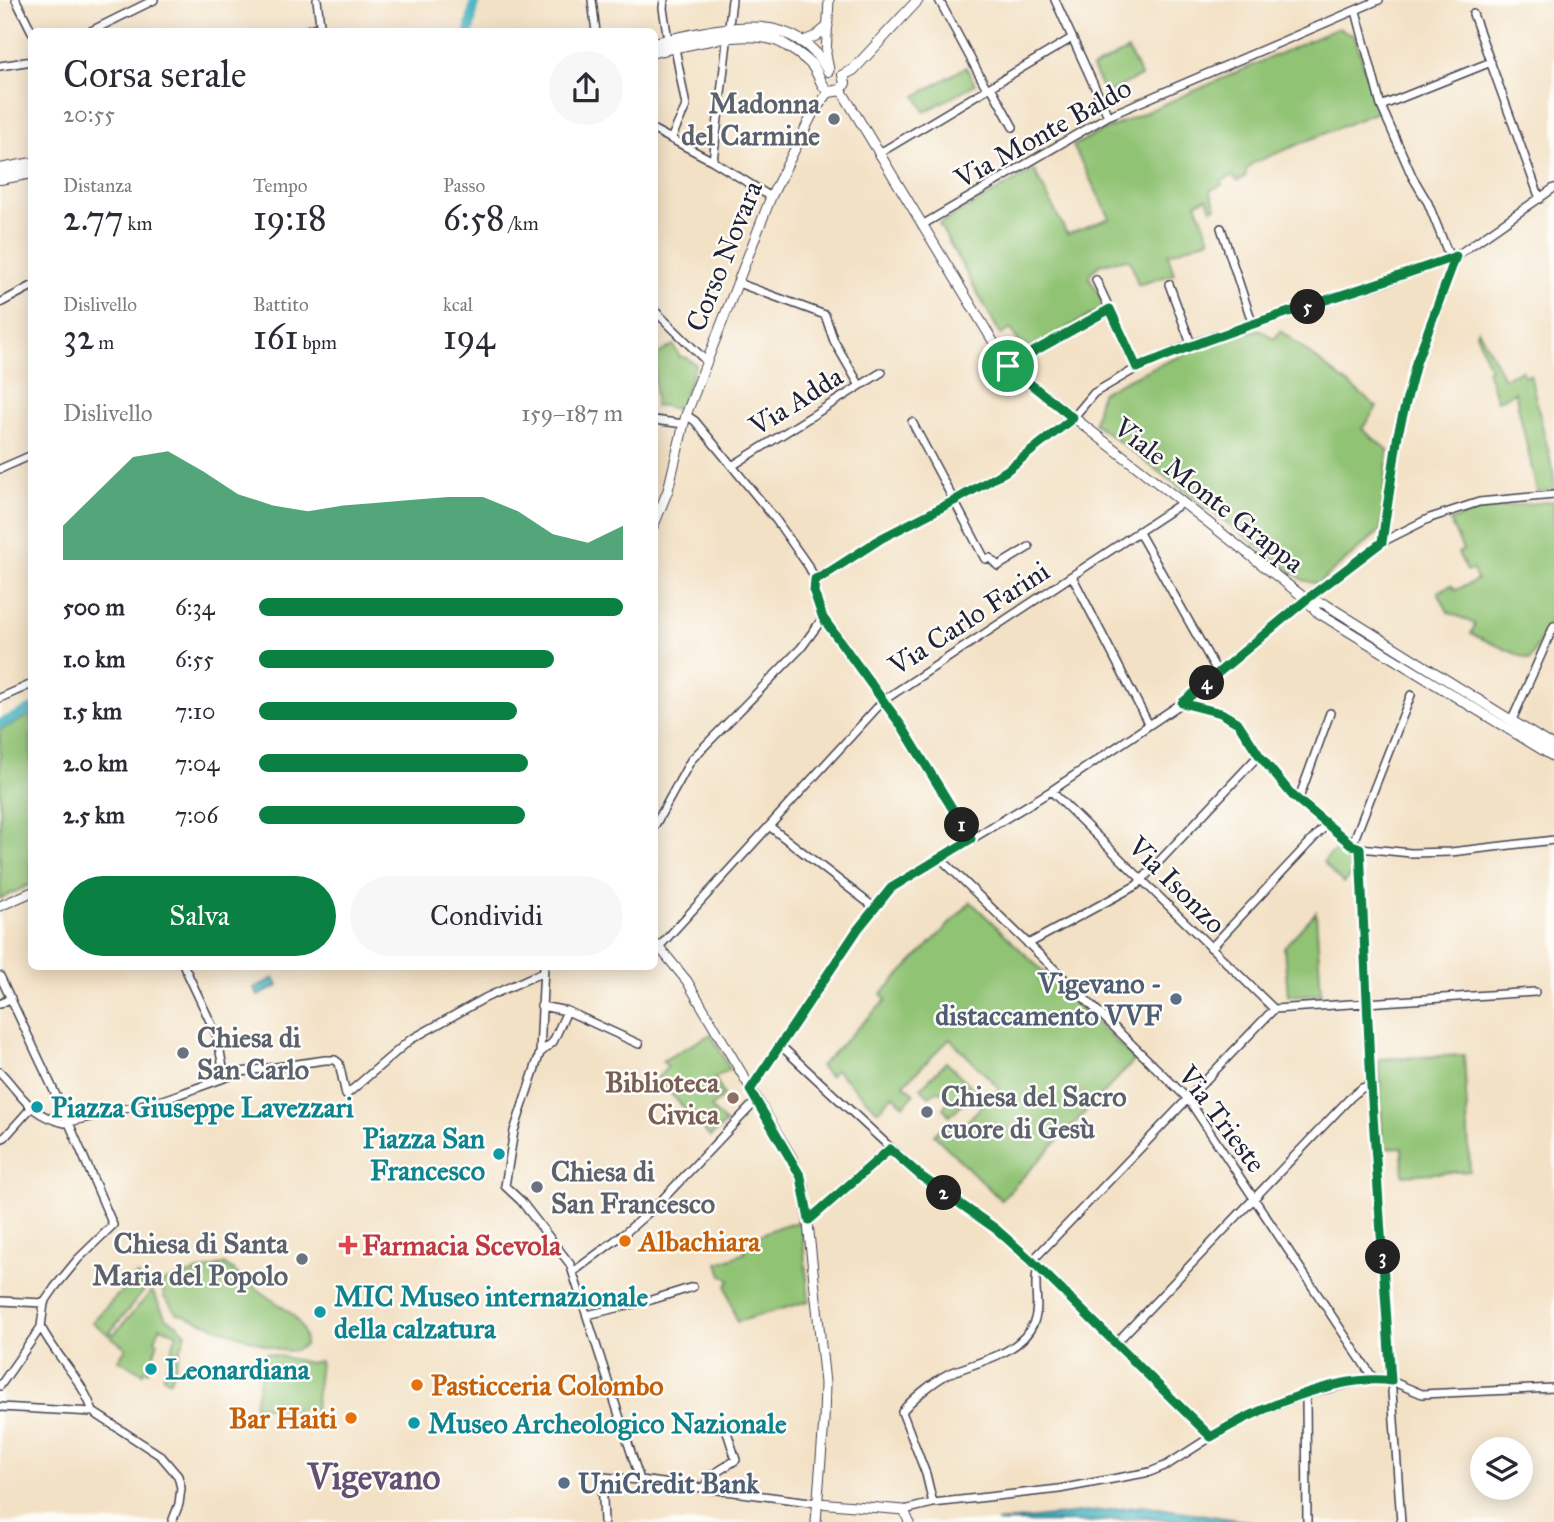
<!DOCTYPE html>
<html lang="it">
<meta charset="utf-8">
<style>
body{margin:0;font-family:"IM FELL Great Primer",serif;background:#f7f7f7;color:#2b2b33;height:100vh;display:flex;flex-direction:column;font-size:26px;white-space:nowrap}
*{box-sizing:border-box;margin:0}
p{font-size:23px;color:#7c7c81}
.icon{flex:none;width:38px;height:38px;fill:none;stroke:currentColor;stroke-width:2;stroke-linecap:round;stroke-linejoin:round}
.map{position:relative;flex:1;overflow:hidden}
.details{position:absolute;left:28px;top:28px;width:630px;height:942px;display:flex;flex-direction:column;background:#fff;border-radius:10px;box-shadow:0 4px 18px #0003}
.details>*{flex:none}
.buttons{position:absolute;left:1470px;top:1437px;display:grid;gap:14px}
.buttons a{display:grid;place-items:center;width:63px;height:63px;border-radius:50%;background:#fff;box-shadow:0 4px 18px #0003;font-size:35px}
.pin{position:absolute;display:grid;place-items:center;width:60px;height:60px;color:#fff;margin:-30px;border:4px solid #fff;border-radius:50%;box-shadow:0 2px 7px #0007}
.km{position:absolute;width:35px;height:35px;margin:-18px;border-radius:50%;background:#222;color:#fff;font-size:19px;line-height:35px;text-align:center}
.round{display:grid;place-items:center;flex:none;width:74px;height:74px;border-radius:37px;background:#f7f7f7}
.summary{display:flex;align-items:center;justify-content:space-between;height:119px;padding:0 35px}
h1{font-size:38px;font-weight:600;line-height:52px}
.figures{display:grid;grid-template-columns:repeat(3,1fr);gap:10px;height:119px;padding:7px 35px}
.figures div{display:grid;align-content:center}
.figures b{font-size:35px;font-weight:600}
.figures small{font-size:19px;font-weight:400}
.figures p{font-size:19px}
.chart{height:196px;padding:14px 35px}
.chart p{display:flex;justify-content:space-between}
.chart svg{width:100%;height:126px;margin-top:7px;fill:#0b8043;opacity:.7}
.button{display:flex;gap:14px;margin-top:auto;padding:14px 35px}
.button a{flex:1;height:80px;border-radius:42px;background:#0b8043;color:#fff;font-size:28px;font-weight:600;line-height:80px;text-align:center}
.button a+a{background:#f7f7f7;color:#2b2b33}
ul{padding:0 35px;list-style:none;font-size:23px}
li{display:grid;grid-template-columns:112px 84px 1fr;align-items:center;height:52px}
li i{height:18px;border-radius:9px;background:#0b8043}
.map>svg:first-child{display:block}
.green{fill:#90c373;stroke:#597257;stroke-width:2}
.water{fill:#42b0be;stroke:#32697c;stroke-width:2}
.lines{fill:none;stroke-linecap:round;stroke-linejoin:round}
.canal{stroke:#42b0be;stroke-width:10}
.minor-casing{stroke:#413f50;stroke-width:10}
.tertiary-casing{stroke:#413f50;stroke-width:11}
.secondary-casing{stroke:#413f50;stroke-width:12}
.minor{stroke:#fff;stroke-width:7}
.tertiary{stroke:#fff;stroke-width:9}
.secondary{stroke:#fff;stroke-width:10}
.route-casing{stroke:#fff;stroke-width:14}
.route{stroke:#0b8043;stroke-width:9}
.worship-dot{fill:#6b7280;stroke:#fdfcf7;stroke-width:2.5}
.service-dot{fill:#5c6f8a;stroke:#fdfcf7;stroke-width:2.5}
.education-dot{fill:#8d6e63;stroke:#fdfcf7;stroke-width:2.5}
.culture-dot{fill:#0f9aa8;stroke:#fdfcf7;stroke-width:2.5}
.food-dot{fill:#e8710a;stroke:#fdfcf7;stroke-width:2.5}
.health-dot{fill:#e0444e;stroke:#fdfcf7;stroke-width:2.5}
.labels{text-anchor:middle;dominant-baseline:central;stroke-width:5;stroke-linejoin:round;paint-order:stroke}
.worship-label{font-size:28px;font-weight:bold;fill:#5b616d;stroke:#fdfcf7;text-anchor:start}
.street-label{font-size:28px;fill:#22223b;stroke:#fdfcf7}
.service-label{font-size:28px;font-weight:bold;fill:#4e5e75;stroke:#fdfcf7;text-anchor:end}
.education-label{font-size:28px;font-weight:bold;fill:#785e54;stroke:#fdfcf7;text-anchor:end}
.culture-label{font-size:28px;font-weight:bold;fill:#0d838f;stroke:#fdfcf7;text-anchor:start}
.food-label{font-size:28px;font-weight:bold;fill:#c56008;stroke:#fdfcf7;text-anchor:start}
.health-label{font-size:28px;font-weight:bold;fill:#be3a42;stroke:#fdfcf7;text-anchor:start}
.district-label{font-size:35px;font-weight:bold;fill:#645072;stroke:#fdfcf7}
</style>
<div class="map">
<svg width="1554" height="1522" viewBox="0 0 1554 1522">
<rect width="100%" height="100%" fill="#fdfcf7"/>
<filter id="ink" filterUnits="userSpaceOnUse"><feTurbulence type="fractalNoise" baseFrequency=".0143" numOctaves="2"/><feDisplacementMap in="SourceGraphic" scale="14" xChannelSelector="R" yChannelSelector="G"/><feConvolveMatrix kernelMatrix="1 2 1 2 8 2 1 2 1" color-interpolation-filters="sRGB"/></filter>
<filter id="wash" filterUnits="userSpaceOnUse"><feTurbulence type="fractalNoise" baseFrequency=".00686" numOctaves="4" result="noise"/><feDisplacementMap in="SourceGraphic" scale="28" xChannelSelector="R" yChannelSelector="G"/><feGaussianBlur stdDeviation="1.57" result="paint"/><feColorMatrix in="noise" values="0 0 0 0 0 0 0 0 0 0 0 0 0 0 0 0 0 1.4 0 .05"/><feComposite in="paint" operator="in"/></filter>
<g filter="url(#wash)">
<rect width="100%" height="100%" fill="#f3e1c5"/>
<path class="green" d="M 1338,28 L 1355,36 L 1377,112 L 1253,163 L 1247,168 L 1245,177 L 1238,181 L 1232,176 L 1221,181 L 1222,185 L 1210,190 L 1216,207 L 1211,209 L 1207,198 L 1196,203 L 1210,239 L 1168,254 L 1174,274 L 1138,285 L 1131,262 L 1127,259 L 1101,264 L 1091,272 L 1089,277 L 1106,307 L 1024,351 L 1011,329 L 1001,335 L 939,224 L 1034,170 L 1067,234 L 1110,218 L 1073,146 L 1096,134 Z
M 1128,50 L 1141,76 L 1105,94 L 1092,68 Z
M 966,67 L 975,84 L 925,112 L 916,96 Z
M 1259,329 L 1274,339 L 1281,331 L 1377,407 L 1362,429 L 1388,450 L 1381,530 L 1318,584 L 1303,580 L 1094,423 L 1101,393 C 1152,365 1204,346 1259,329 Z
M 1478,329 L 1504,378 L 1522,370 L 1525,376 L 1530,374 L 1554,475 L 1554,490 L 1537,492 L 1515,392 L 1497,401 L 1487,370 L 1490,369 L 1476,333 Z
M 673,345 L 680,357 L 684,357 L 696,364 L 681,405 L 675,409 L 661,405 L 655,407 L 655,362 L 657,360 L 655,356 Z
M 1554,501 L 1554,612 L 1530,660 L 1471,634 L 1475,624 L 1448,612 L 1438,592 L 1451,585 L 1456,590 L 1477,580 L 1473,570 L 1467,571 L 1458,553 L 1463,550 L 1450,521 L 1481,510 Z
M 31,715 L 31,884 L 0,899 L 0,730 Z
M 1342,843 L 1353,855 L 1355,872 L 1343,883 L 1323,862 Z
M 971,902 L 1135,1060 L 1001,1200 L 934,1135 L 944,1125 L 955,1134 L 999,1088 L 950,1039 L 904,1084 L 914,1094 L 904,1105 L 893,1095 L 878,1111 L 836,1070 L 829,1076 L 820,1066 L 886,1000 L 881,994 Z
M 1316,912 L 1321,994 L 1288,996 L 1284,947 Z
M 711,1034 L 730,1069 L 715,1078 L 724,1095 L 711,1108 L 726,1123 L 710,1137 L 657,1078 L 668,1067 L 662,1061 Z
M 1464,1055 L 1470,1171 L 1403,1175 L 1402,1147 L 1383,1148 L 1379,1059 Z
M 946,1062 L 975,1090 L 950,1116 L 943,1108 L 948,1101 L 943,1092 L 937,1091 L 929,1096 L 921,1088 Z
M 801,1222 L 809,1301 L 737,1322 L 726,1286 L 730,1280 L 722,1275 L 718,1263 L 745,1253 L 744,1246 C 760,1234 781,1224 801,1222 Z
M 224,1264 L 293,1315 C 300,1323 305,1333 305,1344 C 299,1352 288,1351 279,1350 L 177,1313 L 164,1297 L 162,1283 L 165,1281 Z
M 137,1275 L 145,1282 L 143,1292 L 110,1332 L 114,1334 L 152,1291 L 166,1318 L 178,1325 L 186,1333 L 170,1381 L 163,1377 L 177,1333 L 160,1327 L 155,1340 L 158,1342 L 148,1371 L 144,1370 L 143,1373 L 118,1360 L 126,1348 L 92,1322 Z
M 266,1353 L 309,1363 L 320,1361 L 315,1411 L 254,1406 Z"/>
<path class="water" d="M 274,978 L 278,986 L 258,996 L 254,988 Z
M 1145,1506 L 1252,1522 L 1187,1522 L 1143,1518 L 1087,1522 L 997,1522 Z"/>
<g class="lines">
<path class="canal" d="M 469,32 L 475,0
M 0,724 L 32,709"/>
</g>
</g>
<g filter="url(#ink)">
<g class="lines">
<g class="minor-casing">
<path id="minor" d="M 16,0 L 32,32
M 317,0 L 321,32
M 592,0 L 596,32
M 664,0 L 663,8 L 668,40
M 939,0 L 987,89
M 1055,0 L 1108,116
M 1356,11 L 1381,106 L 1412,176 L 1428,203 L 1450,258
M 1473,14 L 1540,199
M 89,32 L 154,0
M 301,32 L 319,26
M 0,66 L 32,61
M 991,87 L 1013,127
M 1381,106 L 1491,62
M 654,130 L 713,161 L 771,197
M 671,139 L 686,106 L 675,48
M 878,154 L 1072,38
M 713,161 L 732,0
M 922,225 L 1108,116 L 1379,0
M 1221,228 L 1253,325
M 1096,280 L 1137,368
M 738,283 L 825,315 L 834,341 L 860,386
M 1169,284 L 1191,344
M 0,303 L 32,286
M 654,310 L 706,361
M 1008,366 L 1110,309
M 686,415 L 695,421 L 732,466 L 776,520 L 809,567 L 815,579 L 814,592 L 823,618 L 903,728 L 971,839
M 654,420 L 684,424
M 912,422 L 985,559 L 990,558 L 998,566 L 1029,547
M 732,466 L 882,372
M 0,469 L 32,455
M 1138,531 L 1218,673
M 1382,542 L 1398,434 L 1416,363 L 1456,256
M 1072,576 L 1149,725
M 815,579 L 823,576 L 882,538 L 954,501 L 1006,471 L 1073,418 L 1094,393 L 1137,368 L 1191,344 L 1386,282 L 1456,256 L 1554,188
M 0,698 L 32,684
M 1182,703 L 1221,713 L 1238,723 L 1259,755 L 1292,795 L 1352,845 L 1360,848 L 1411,853 L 1451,852 L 1554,840
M 1512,720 L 1554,626
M 1051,791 L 1274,1009
M 1298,801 L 1330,713
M 769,826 L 875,908
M 654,827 L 691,760 L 801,648 L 823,618
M 1352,845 L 1411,695
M 1360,848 L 1371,1086 L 1401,1522
M 940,858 L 1188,1099 L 1373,1378
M 1028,944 L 1137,885 L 1259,755
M 659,947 L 884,700 L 1182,503
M 1211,948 L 1327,824
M 184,966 L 217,1036 L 225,1078
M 544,966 L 540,1053 L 514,1131 L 505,1186 L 521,1201 L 570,1264 L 640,1480
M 0,976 L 69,1123 L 113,1225 L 78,1259 L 55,1287 L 44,1303 L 41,1327 L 0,1386
M 0,1004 L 11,998
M 541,1006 L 567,1011 L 639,1044
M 781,1046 L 922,1177 L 996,1229 L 1032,1261 L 1211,1437
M 540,1053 L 553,1042 L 567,1011
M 0,1072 C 22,1095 30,1116 65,1123 L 166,1099 L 241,1072 L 325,1060 L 335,1060 L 339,1063 L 346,1095
M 750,1089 L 858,929 L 891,888 L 1051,791 L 1182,703 L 1306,599 L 1382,542 L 1430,518 L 1479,502 L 1554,495
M 346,1095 L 410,1040 L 485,998 L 543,972
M 0,1139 L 5,1137 L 30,1109
M 809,1220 L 890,1148
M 1032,1261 L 1274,1009 L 1535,992
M 573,1272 L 625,1233 L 657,1205 L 757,1100
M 0,1301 L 44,1303
M 587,1315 L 651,1300 L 693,1287
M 41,1327 C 56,1357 83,1380 93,1412
M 1116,1343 L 1351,1097 L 1362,1088 L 1371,1086
M 1306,1394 L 1307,1522
M 0,1407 L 93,1412 L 161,1456 L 178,1476 L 181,1488 L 179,1504 L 172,1522
M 703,1488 L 712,1475 L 736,1460 L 727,1432
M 933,1503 L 926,1474 L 902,1412 C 910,1400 936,1380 948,1374 C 978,1361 1020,1355 1034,1322 C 1041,1304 1032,1286 1038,1268
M 904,1510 L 933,1503 L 1059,1489 L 1150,1472 L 1167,1465 L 1236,1421 L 1306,1394 L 1373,1378 L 1391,1381 L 1422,1394 L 1554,1388
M 604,1522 L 602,1477 L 640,1480 L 818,1503"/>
</g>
<g class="tertiary-casing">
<path id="tertiary" d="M 829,0 L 826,54 L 829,70
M 801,42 L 816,36 L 828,26
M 841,90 L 1008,366 L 1306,599 L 1317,612 L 1554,757
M 654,525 L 668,490 L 686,415 L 771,197 L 814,111 L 829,92
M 1306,599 L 1325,604 L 1554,747
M 0,906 L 32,892
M 654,945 L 659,947 L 687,981 L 792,1158 L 804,1186 L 825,1383 L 824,1421 L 816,1522
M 818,1503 L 904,1510 L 909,1522"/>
</g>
<g class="secondary-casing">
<path id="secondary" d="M 654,43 C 713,31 792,4 828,71
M 654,52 C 690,45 749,26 782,43 C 791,48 801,55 809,62 C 819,70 819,85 829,92 L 841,90 L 845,83 L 843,75
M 843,75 L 853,70 L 918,0
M 0,169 L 32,163
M 0,179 L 32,173"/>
</g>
<use href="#minor" class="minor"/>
<use href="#tertiary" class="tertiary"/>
<use href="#secondary" class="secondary"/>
</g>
</g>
<g class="lines" filter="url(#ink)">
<g class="route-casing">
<path id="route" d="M 1456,256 L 1416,363 L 1398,434 L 1382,542 L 1307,599 L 1182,703 L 1221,713 L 1238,723 L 1259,755 L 1292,795 L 1352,845 L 1360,848 L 1371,1086 L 1391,1381 C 1340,1373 1254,1410 1211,1437 L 1032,1261 L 996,1229 L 922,1177 L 890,1149 L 809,1220 L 801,1177 L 750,1090 L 858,929 L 891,888 L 971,839 L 903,728 L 823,618 L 814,592 L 815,579 L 823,576 L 882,538 L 954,501 L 1006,471 L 1073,418 L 1008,366 L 1110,309 L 1137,368 C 1241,323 1351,295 1456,256 Z"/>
</g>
<use href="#route" class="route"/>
</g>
<g class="worship-dot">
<circle cx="834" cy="119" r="7"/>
<circle cx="183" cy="1053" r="7"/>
<circle cx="927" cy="1112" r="7"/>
<circle cx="537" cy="1187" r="7"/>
<circle cx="302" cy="1259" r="7"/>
</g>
<g class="service-dot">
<circle cx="1176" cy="999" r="7"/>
<circle cx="564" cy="1483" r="7"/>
</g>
<circle class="education-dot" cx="733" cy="1098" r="7"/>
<g class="culture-dot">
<circle cx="37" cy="1107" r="7"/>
<circle cx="499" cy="1154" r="7"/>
<circle cx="320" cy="1312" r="7"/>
<circle cx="151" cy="1369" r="7"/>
<circle cx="414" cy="1423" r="7"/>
</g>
<g class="food-dot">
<circle cx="625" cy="1241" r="7"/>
<circle cx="417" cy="1385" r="7"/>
<circle cx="351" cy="1418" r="7"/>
</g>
<path class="health-dot" d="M344.5 1234.5h7v7h7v7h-7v7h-7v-7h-7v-7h7z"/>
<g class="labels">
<g class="worship-label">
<text x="820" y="103" text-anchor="end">Madonna<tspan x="820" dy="32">del Carmine</tspan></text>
<text x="197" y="1037">Chiesa di<tspan x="197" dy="32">San Carlo</tspan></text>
<text x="941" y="1096">Chiesa del Sacro<tspan x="941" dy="32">cuore di Gesù</tspan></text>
<text x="551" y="1171">Chiesa di<tspan x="551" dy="32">San Francesco</tspan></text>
<text x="288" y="1243" text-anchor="end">Chiesa di Santa<tspan x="288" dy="32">Maria del Popolo</tspan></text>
</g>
<g class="street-label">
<text transform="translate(1043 133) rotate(-29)">Via Monte Baldo</text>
<text transform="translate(724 256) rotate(-68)">Corso Novara</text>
<text transform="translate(796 401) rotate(-32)">Via Adda</text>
<text transform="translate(1209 495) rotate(38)">Viale Monte Grappa</text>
<text transform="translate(969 618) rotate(-33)">Via Carlo Farini</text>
<text transform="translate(1177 885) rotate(45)">Via Isonzo</text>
<text transform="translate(1222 1119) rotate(53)">Via Trieste</text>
</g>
<g class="service-label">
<text x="1162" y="983">Vigevano -<tspan x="1162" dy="32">distaccamento VVF</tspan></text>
<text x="578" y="1483" text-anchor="start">UniCredit Bank</text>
</g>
<g class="education-label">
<text x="719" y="1082">Biblioteca<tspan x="719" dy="32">Civica</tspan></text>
</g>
<g class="culture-label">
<text x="51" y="1107">Piazza Giuseppe Lavezzari</text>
<text x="485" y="1138" text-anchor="end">Piazza San<tspan x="485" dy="32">Francesco</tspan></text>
<text x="334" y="1296">MIC Museo internazionale<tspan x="334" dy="32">della calzatura</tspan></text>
<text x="165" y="1369">Leonardiana</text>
<text x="428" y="1423">Museo Archeologico Nazionale</text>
</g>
<g class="food-label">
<text x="639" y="1241">Albachiara</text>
<text x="431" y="1385">Pasticceria Colombo</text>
<text x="337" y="1418" text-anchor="end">Bar Haiti</text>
</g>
<g class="health-label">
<text x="362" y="1245">Farmacia Scevola</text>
</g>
<g class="district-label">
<text x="374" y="1477">Vigevano</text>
</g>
</g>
</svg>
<div class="buttons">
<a><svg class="icon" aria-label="layers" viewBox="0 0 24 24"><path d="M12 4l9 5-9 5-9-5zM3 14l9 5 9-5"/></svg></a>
</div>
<div class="pin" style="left:1008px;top:366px;background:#1e9e55"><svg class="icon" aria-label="arrive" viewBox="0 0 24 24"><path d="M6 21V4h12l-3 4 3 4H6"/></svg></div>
<b class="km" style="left:962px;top:825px">1</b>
<b class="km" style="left:944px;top:1193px">2</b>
<b class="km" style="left:1383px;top:1257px">3</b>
<b class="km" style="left:1207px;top:683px">4</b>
<b class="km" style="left:1308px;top:307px">5</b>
<section class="details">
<div class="summary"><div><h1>Corsa serale</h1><p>20:55</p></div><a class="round"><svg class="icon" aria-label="share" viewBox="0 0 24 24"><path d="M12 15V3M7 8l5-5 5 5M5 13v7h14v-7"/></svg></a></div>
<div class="figures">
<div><p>Distanza</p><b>2.77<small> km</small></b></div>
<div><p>Tempo</p><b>19:18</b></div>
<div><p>Passo</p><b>6:58<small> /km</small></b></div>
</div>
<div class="figures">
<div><p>Dislivello</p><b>32<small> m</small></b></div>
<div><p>Battito</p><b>161<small> bpm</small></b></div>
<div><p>kcal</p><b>194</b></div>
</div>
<div class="chart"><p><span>Dislivello</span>159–187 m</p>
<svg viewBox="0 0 160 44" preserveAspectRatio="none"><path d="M0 44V32L10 20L20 8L30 6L40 13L50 21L60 25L70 27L80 25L90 24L100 23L110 22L120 22L130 27L140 35L150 38L160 32V44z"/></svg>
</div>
<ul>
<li><b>500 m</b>6:34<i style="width:100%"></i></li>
<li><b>1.0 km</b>6:55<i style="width:81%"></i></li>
<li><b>1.5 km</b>7:10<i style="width:71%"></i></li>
<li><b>2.0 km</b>7:04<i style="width:74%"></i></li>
<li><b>2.5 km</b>7:06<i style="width:73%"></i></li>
</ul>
<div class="button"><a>Salva</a><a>Condividi</a></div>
</section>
</div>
